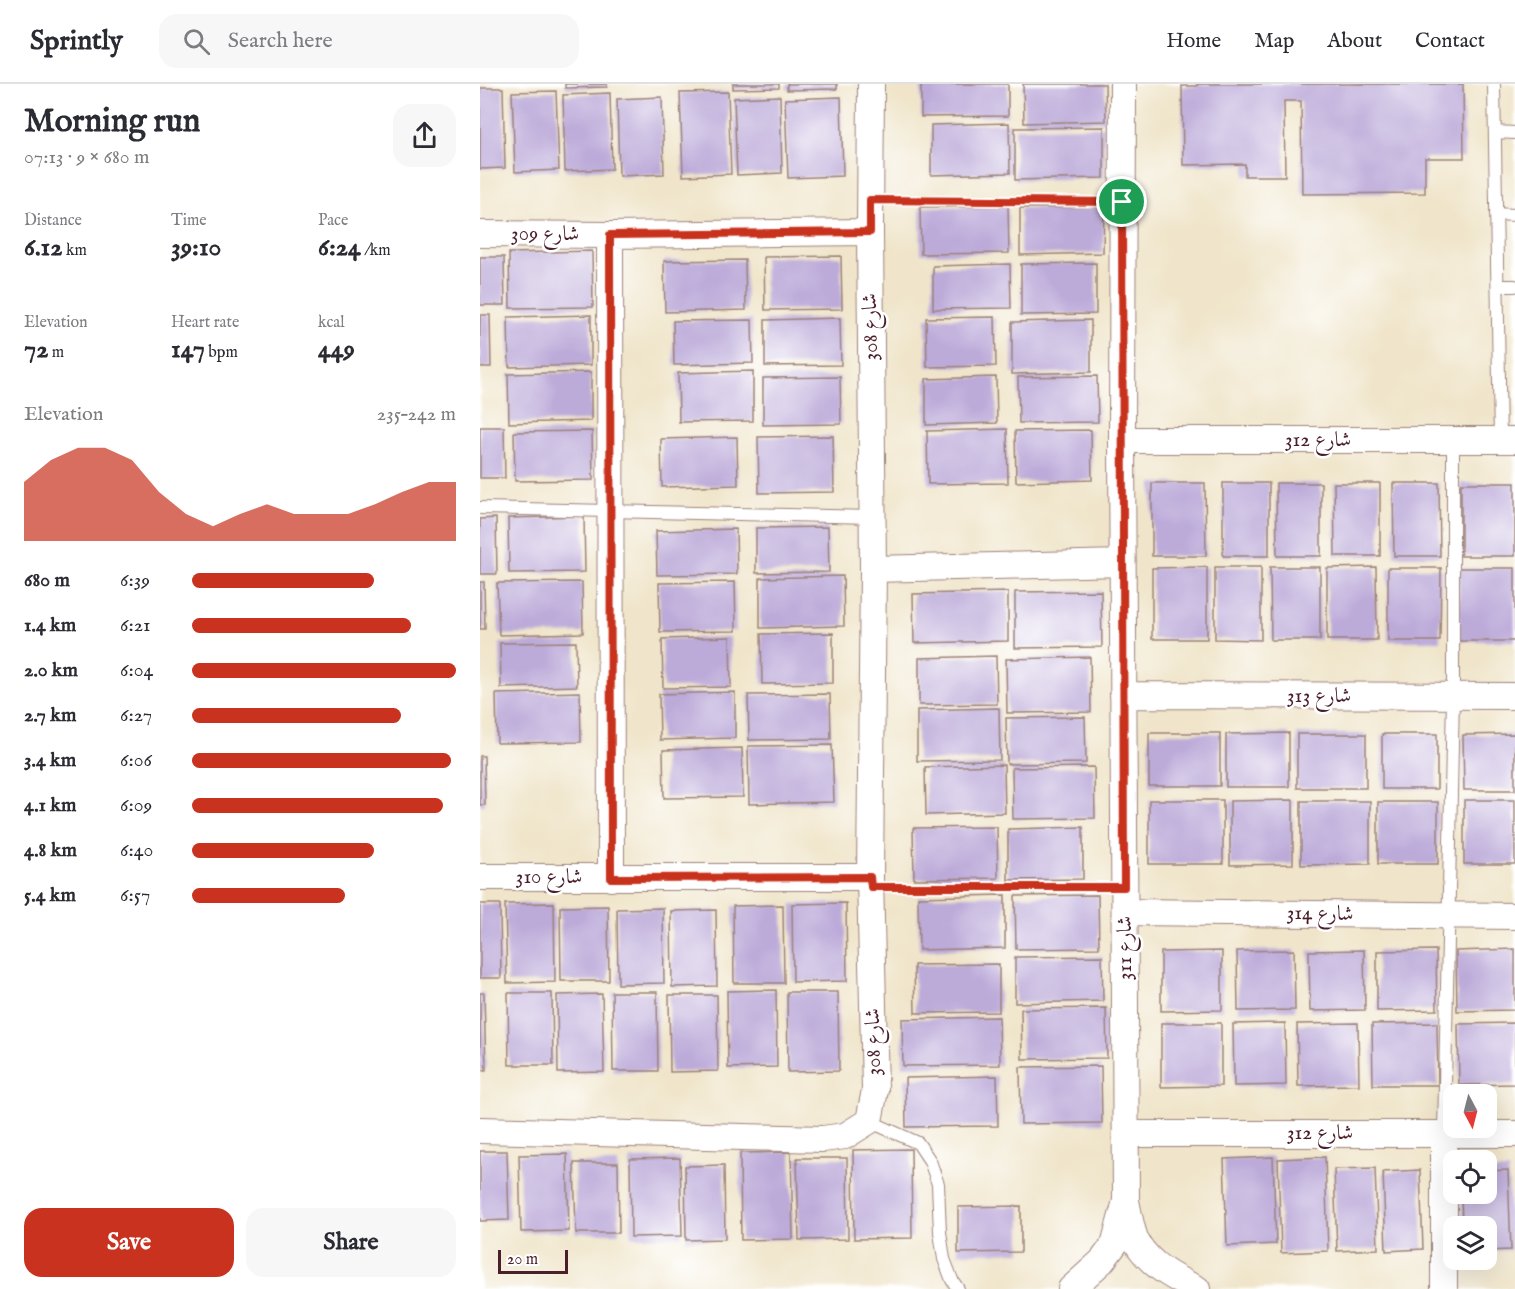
<!DOCTYPE html>
<meta charset="utf-8">
<style>
body{margin:0;font-family:"IM FELL English",Amiri,serif;background:#f7f7f7;color:#2b2b33;height:100vh;display:flex;flex-direction:column;font-size:22px;white-space:nowrap}
*{box-sizing:border-box;margin:0}
p{font-size:20px;color:#7c7c81}
.icon{flex:none;width:33px;height:33px;fill:none;stroke:currentColor;stroke-width:2;stroke-linecap:round;stroke-linejoin:round}
.map{position:relative;flex:1;overflow:hidden}
.drawer{display:flex;flex-direction:column;background:#fff;width:480px}
.drawer>*{flex:none}
.needle{width:39px;rotate:173deg}
.tools{position:absolute;left:963px;top:1000px;display:grid;gap:12px}
.tools a{display:grid;place-items:center;width:54px;height:54px;border-radius:12px;background:#fff;box-shadow:0 6px 24px #0002;font-size:30px}
.scale{position:absolute;left:18px;bottom:15px;width:70px;box-sizing:border-box;padding-left:6px;border:3px solid #4a1f2b;border-top:0;font-size:16px;line-height:21px;white-space:nowrap;color:#4a1f2b;-webkit-text-stroke:4px #fff;paint-order:stroke}
.pin{position:absolute;display:grid;place-items:center;width:51px;height:51px;color:#fff;margin:-26px;border:3px solid #fff;border-radius:50%;box-shadow:0 2px 6px #0007}
.round{display:grid;place-items:center;flex:none;width:63px;height:63px;border-radius:18px;background:#f7f7f7}
.head{display:flex;align-items:center;justify-content:space-between;height:102px;padding:0 24px}
h1{font-size:33px;font-weight:700;line-height:45px}
.metrics{display:grid;grid-template-columns:repeat(3,1fr);gap:9px;height:102px;padding:6px 24px}
.metrics div{display:grid;align-content:center}
.metrics b{font-size:26px;font-weight:700}
.metrics small{font-size:16px;font-weight:400}
.metrics p{font-size:16px}
.chart{height:168px;padding:12px 24px}
.chart p{display:flex;justify-content:space-between}
.chart svg{width:100%;height:108px;margin-top:6px;fill:#c8321e;opacity:.7}
.action{display:flex;gap:12px;margin-top:auto;padding:12px 24px}
.action a{flex:1;height:69px;border-radius:18px;background:#c8321e;color:#fff;font-size:24px;font-weight:700;line-height:69px;text-align:center}
.action a+a{background:#f7f7f7;color:#2b2b33}
ul{padding:0 24px;list-style:none;font-size:20px}
li{display:grid;grid-template-columns:96px 72px 1fr;align-items:center;height:45px}
li i{height:15px;border-radius:8px;background:#c8321e}
header{display:flex;align-items:center;gap:36px;box-sizing:border-box;height:84px;padding:0 30px;background:#fff;border-bottom:2px solid #e1e1e2}
header strong{font-size:28px}
nav{display:flex;gap:33px;margin-inline-start:auto;font-size:21px}
.search{width:420px;height:54px;background:#f7f7f7;display:flex;align-items:center;gap:15px;box-sizing:border-box;padding:0 21px;border-radius:18px;color:#7c7c81;font-size:22px}
main{display:flex;flex:1;min-height:0}
.map>svg:first-child{display:block}
.building{fill:#bcaad9}
.lines{fill:none;stroke-linecap:round;stroke-linejoin:round}
.lane-casing{stroke:#9d827a;stroke-width:14}
.street-casing{stroke:#9d827a;stroke-width:28}
.path{stroke:#9d827a;stroke-width:4;stroke-dasharray:4.5 4.5;stroke-linecap:butt}
.lane{stroke:#fff;stroke-width:12}
.street{stroke:#fff;stroke-width:26}
.route-casing{stroke:#fff;stroke-width:12}
.route{stroke:#c8321e;stroke-width:8}
.labels{text-anchor:middle;dominant-baseline:central;stroke-width:5;stroke-linejoin:round;paint-order:stroke}
.street-label{font-size:21px;fill:#4a1f2b;stroke:#fff}
</style>
<header>
<strong>Sprintly</strong>
<div class="search"><svg class="icon" aria-label="search" viewBox="0 0 24 24"><circle cx="10" cy="10" r="6"/><path d="M15 15l6 6"/></svg>Search here</div>
<nav><a>Home</a><a>Map</a><a>About</a><a>Contact</a></nav>
</header>
<main>
<section class="drawer">
<div class="head"><div><h1>Morning run</h1><p>07:13 · 9 × 680 m</p></div><a class="round"><svg class="icon" aria-label="share" viewBox="0 0 24 24"><path d="M12 15V3M7 8l5-5 5 5M5 13v7h14v-7"/></svg></a></div>
<div class="metrics">
<div><p>Distance</p><b>6.12<small> km</small></b></div>
<div><p>Time</p><b>39:10</b></div>
<div><p>Pace</p><b>6:24<small> /km</small></b></div>
</div>
<div class="metrics">
<div><p>Elevation</p><b>72<small> m</small></b></div>
<div><p>Heart rate</p><b>147<small> bpm</small></b></div>
<div><p>kcal</p><b>449</b></div>
</div>
<div class="chart"><p><span>Elevation</span>235–242 m</p>
<svg viewBox="0 0 160 44" preserveAspectRatio="none"><path d="M0 44V20L10 11L20 6L30 6L40 11L50 24L60 33L70 38L80 33L90 29L100 33L110 33L120 33L130 29L140 24L150 20L160 20V44z"/></svg>
</div>
<ul>
<li><b>680 m</b>6:39<i style="width:69%"></i></li>
<li><b>1.4 km</b>6:21<i style="width:83%"></i></li>
<li><b>2.0 km</b>6:04<i style="width:100%"></i></li>
<li><b>2.7 km</b>6:27<i style="width:79%"></i></li>
<li><b>3.4 km</b>6:06<i style="width:98%"></i></li>
<li><b>4.1 km</b>6:09<i style="width:95%"></i></li>
<li><b>4.8 km</b>6:40<i style="width:69%"></i></li>
<li><b>5.4 km</b>6:57<i style="width:58%"></i></li>
</ul>
<div class="action"><a>Save</a><a>Share</a></div>
</section>
<div class="map">
<svg width="1035" height="1205" viewBox="0 0 1035 1205">
<rect width="100%" height="100%" fill="#fff"/>
<filter id="ink" filterUnits="userSpaceOnUse"><feTurbulence type="fractalNoise" baseFrequency=".0167" numOctaves="2"/><feDisplacementMap in="SourceGraphic" scale="12" xChannelSelector="R" yChannelSelector="G"/><feConvolveMatrix kernelMatrix="1 2 1 2 8 2 1 2 1" color-interpolation-filters="sRGB"/></filter>
<filter id="wash" filterUnits="userSpaceOnUse"><feTurbulence type="fractalNoise" baseFrequency=".008" numOctaves="4" result="noise"/><feDisplacementMap in="SourceGraphic" scale="24" xChannelSelector="R" yChannelSelector="G"/><feGaussianBlur stdDeviation="1.35" result="paint"/><feColorMatrix in="noise" values="0 0 0 0 0 0 0 0 0 0 0 0 0 0 0 0 0 1.4 0 .05"/><feComposite in="paint" operator="in"/></filter>
<g filter="url(#wash)">
<rect width="100%" height="100%" fill="#f0e5ca"/>
<g id="blocks">
<path class="building" d="M 85,0 L 127,0 L 127,3 L 85,4 Z
M 253,0 L 299,0 L 299,4 L 253,5 Z
M 307,0 L 357,0 L 357,5 L 307,6 Z
M 441,0 L 528,0 L 528,32 L 441,33 Z
M 543,0 L 625,0 L 626,37 L 544,39 Z
M 717,0 L 983,0 L 984,74 L 945,74 L 945,109 L 822,110 L 821,17 L 804,17 L 805,92 L 765,92 L 765,80 L 703,81 L 702,2 L 717,2 Z
M 0,4 L 23,4 L 25,84 L 0,85 Z
M 76,7 L 79,86 L 35,88 L 32,8 Z
M 248,8 L 251,90 L 203,92 L 200,9 Z
M 130,9 L 132,85 L 85,87 L 83,11 Z
M 300,12 L 302,89 L 257,91 L 254,14 Z
M 182,13 L 184,90 L 139,92 L 137,15 Z
M 361,13 L 363,92 L 308,94 L 305,15 Z
M 529,39 L 530,89 L 451,91 L 451,41 Z
M 624,43 L 624,94 L 535,96 L 535,44 Z
M 528,122 L 529,169 L 441,170 L 440,123 Z
M 624,123 L 623,169 L 540,171 L 540,124 Z
M 112,167 L 113,223 L 30,224 L 29,169 Z
M 361,172 L 362,225 L 285,226 L 284,173 Z
M 0,173 L 24,173 L 25,221 L 0,221 Z
M 265,176 L 266,226 L 185,228 L 184,177 Z
M 616,179 L 616,230 L 541,231 L 541,180 Z
M 530,180 L 531,224 L 453,225 L 453,182 Z
M 0,231 L 10,231 L 11,283 L 0,283 Z
M 111,231 L 111,281 L 29,283 L 28,233 Z
M 515,233 L 516,282 L 447,283 L 446,234 Z
M 360,234 L 361,281 L 285,282 L 285,236 Z
M 272,236 L 273,279 L 194,281 L 193,237 Z
M 611,236 L 611,288 L 532,290 L 532,238 Z
M 273,287 L 273,337 L 199,338 L 198,289 Z
M 111,288 L 111,337 L 29,339 L 28,290 Z
M 617,292 L 618,338 L 539,339 L 538,293 Z
M 360,293 L 361,340 L 283,341 L 283,294 Z
M 516,293 L 517,339 L 446,341 L 446,295 Z
M 0,343 L 24,343 L 25,394 L 0,394 Z
M 527,345 L 528,399 L 448,400 L 447,347 Z
M 611,346 L 612,396 L 536,398 L 535,347 Z
M 112,347 L 113,396 L 35,397 L 34,348 Z
M 353,352 L 354,408 L 279,409 L 278,353 Z
M 257,353 L 258,401 L 182,403 L 181,355 Z
M 672,399 L 725,399 L 726,472 L 672,472 Z
M 743,399 L 789,399 L 789,472 L 743,472 Z
M 796,399 L 841,399 L 841,472 L 797,472 Z
M 854,399 L 900,399 L 900,472 L 855,472 Z
M 913,399 L 959,399 L 960,472 L 914,472 Z
M 981,399 L 1035,399 L 1035,472 L 981,472 Z
M 104,432 L 105,488 L 29,489 L 28,434 Z
M 16,434 L 17,490 L 0,490 L 0,435 Z
M 348,443 L 349,488 L 276,489 L 276,444 Z
M 256,445 L 257,490 L 177,491 L 176,447 Z
M 727,483 L 727,555 L 672,555 L 672,484 Z
M 735,483 L 781,483 L 781,556 L 735,555 Z
M 790,483 L 840,483 L 840,556 L 791,556 Z
M 896,483 L 897,556 L 847,556 L 847,484 Z
M 908,484 L 961,484 L 960,557 L 908,557 Z
M 979,484 L 1035,484 L 1035,557 L 979,557 Z
M 363,492 L 364,542 L 280,544 L 280,494 Z
M 0,498 L 4,498 L 5,545 L 0,545 Z
M 102,498 L 103,549 L 19,551 L 17,499 Z
M 255,498 L 256,547 L 180,548 L 179,499 Z
M 621,507 L 622,563 L 535,564 L 535,508 Z
M 528,508 L 528,557 L 434,559 L 433,510 Z
M 353,549 L 353,599 L 282,600 L 281,550 Z
M 250,553 L 251,603 L 183,604 L 182,555 Z
M 96,558 L 97,602 L 21,604 L 20,559 Z
M 516,572 L 517,620 L 439,621 L 439,574 Z
M 610,573 L 611,628 L 527,629 L 526,575 Z
M 100,608 L 101,658 L 17,659 L 16,610 Z
M 255,608 L 255,654 L 180,656 L 179,610 Z
M 350,610 L 351,655 L 269,656 L 268,611 Z
M 519,624 L 520,676 L 437,677 L 437,626 Z
M 605,633 L 606,679 L 527,680 L 526,634 Z
M 669,649 L 740,649 L 740,702 L 669,702 Z
M 809,649 L 809,703 L 746,703 L 746,650 Z
M 817,650 L 886,650 L 886,704 L 817,704 Z
M 902,650 L 957,650 L 957,705 L 902,705 Z
M 1035,650 L 1035,706 L 984,706 L 983,651 Z
M 352,661 L 354,718 L 269,720 L 268,662 Z
M 262,664 L 263,713 L 184,714 L 183,666 Z
M 0,672 L 4,672 L 5,721 L 0,721 Z
M 524,681 L 525,729 L 446,731 L 445,683 Z
M 614,683 L 615,734 L 533,735 L 532,684 Z
M 669,716 L 743,716 L 743,780 L 669,780 Z
M 813,716 L 813,780 L 750,781 L 750,717 Z
M 984,716 L 1035,716 L 1035,780 L 984,780 Z
M 821,717 L 890,717 L 890,780 L 821,781 Z
M 898,718 L 958,718 L 958,780 L 898,780 Z
M 517,743 L 518,794 L 434,795 L 433,744 Z
M 603,743 L 603,795 L 528,796 L 528,745 Z
M 525,811 L 525,864 L 439,866 L 438,813 Z
M 618,811 L 619,864 L 536,865 L 535,812 Z
M 74,819 L 75,898 L 27,899 L 25,820 Z
M 366,819 L 367,897 L 313,898 L 312,820 Z
M 0,820 L 20,820 L 21,894 L 0,894 Z
M 303,821 L 304,899 L 254,899 L 253,822 Z
M 128,822 L 129,897 L 81,897 L 80,823 Z
M 183,824 L 184,899 L 138,900 L 137,825 Z
M 236,826 L 237,902 L 192,903 L 191,827 Z
M 1035,865 L 1035,926 L 977,927 L 976,867 Z
M 814,866 L 815,926 L 758,927 L 757,867 Z
M 884,866 L 885,926 L 830,927 L 829,867 Z
M 956,866 L 957,926 L 897,927 L 897,867 Z
M 742,867 L 742,926 L 681,927 L 681,868 Z
M 622,872 L 623,917 L 535,919 L 535,873 Z
M 519,880 L 519,928 L 435,929 L 434,881 Z
M 296,906 L 297,983 L 248,984 L 247,907 Z
M 132,908 L 177,908 L 178,987 L 133,987 Z
M 307,908 L 358,908 L 359,987 L 308,988 Z
M 0,909 L 4,909 L 6,986 L 0,986 Z
M 28,909 L 72,909 L 73,981 L 29,981 Z
M 122,910 L 124,988 L 78,989 L 77,911 Z
M 189,911 L 237,911 L 238,987 L 190,988 Z
M 626,924 L 627,974 L 542,975 L 541,925 Z
M 519,933 L 520,981 L 423,982 L 422,935 Z
M 681,939 L 741,939 L 741,1002 L 681,1003 Z
M 805,939 L 806,1001 L 754,1002 L 753,940 Z
M 878,939 L 879,1001 L 818,1002 L 817,940 Z
M 957,939 L 958,1001 L 893,1001 L 892,940 Z
M 1035,939 L 1035,1000 L 979,1001 L 978,940 Z
M 621,982 L 622,1039 L 541,1040 L 540,983 Z
M 517,992 L 518,1042 L 426,1043 L 425,994 Z
M 431,1065 L 432,1154 L 374,1155 L 373,1066 Z
M 0,1067 L 27,1067 L 29,1136 L 0,1137 Z
M 311,1068 L 313,1155 L 261,1156 L 260,1069 Z
M 87,1070 L 89,1147 L 41,1148 L 39,1071 Z
M 793,1073 L 796,1160 L 747,1162 L 744,1075 Z
M 845,1073 L 848,1167 L 801,1169 L 798,1075 Z
M 200,1074 L 202,1152 L 151,1153 L 150,1075 Z
M 317,1074 L 367,1074 L 368,1155 L 319,1156 Z
M 94,1079 L 138,1079 L 139,1149 L 96,1149 Z
M 244,1081 L 245,1155 L 206,1156 L 205,1082 Z
M 895,1084 L 898,1165 L 857,1167 L 854,1085 Z
M 940,1086 L 943,1165 L 906,1167 L 903,1088 Z
M 1028,1086 L 1031,1166 L 1006,1167 L 1006,1143 L 982,1143 L 981,1110 L 1006,1110 L 1006,1087 Z
M 541,1122 L 541,1168 L 478,1169 L 478,1123 Z"/>
</g>
</g>
<g filter="url(#ink)">
<use href="#blocks" fill-opacity="0" stroke="#9d827a" stroke-width="1.5"/>
<g class="lines">
<g class="lane-casing">
<path id="lane" d="M 1014,0 L 1020,356
M 1015,48 L 1035,49
M 1016,130 L 1035,131
M 1018,202 L 1035,202
M 0,424 L 392,433
M 389,1037 L 438,1059 L 450,1077 L 458,1100 L 460,1148 L 464,1175 L 472,1196 L 478,1205
M 964,1049 L 973,612 L 973,356"/>
</g>
<g class="street-casing">
<path id="street" d="M 0,150 L 130,151 L 390,148
M 130,151 L 131,794
M 642,356 L 1035,356
M 393,485 L 642,479
M 643,611 L 1035,612
M 0,793 L 390,793
M 645,828 L 1035,832
M 0,1046 L 343,1055 L 365,1052 L 389,1037 L 395,1006 L 390,793 L 393,485 L 390,148 L 391,0
M 646,1050 L 1035,1050
M 646,1117 C 649,1130 651,1147 657,1159 C 671,1182 694,1194 717,1205
M 591,1205 L 622,1177 L 634,1161 L 646,1117 L 642,356 L 643,0
M 964,1205 L 964,1049"/>
</g>
<path class="path" d="M 415,116 L 620,118
M 412,803 L 621,803"/>
<use href="#lane" class="lane"/>
<use href="#street" class="street"/>
</g>
</g>
<g class="lines" filter="url(#ink)">
<g class="route-casing">
<path id="route" d="M 390,116 L 642,118 L 644,803 L 391,803 L 390,793 L 131,794 L 130,151 L 390,148 Z"/>
</g>
<use href="#route" class="route"/>
</g>
<g class="labels">
<g class="street-label">
<text x="65" y="150">شارع 309</text>
<text transform="translate(391 243) rotate(-91)">شارع 308</text>
<text x="838" y="356">شارع 312</text>
<text x="839" y="612">شارع 313</text>
<text x="69" y="793">شارع 310</text>
<text transform="translate(840 830) rotate(1)">شارع 314</text>
<text transform="translate(645 864) rotate(-90)">شارع 311</text>
<text transform="translate(394 958) rotate(-91)">شارع 308</text>
<text x="840" y="1049">شارع 312</text>
</g>
</g>
</svg>
<div class="tools">
<a><svg class="needle" viewBox="-14 -14 28 28"><path d="M0-13l5 13h-10z" fill="#e53935"/><path d="M0 13l5-13h-10z" fill="#7c7c81"/></svg></a>
<a><svg class="icon" aria-label="locate" viewBox="0 0 24 24"><circle cx="12" cy="12" r="6"/><path d="M12 2v4M12 18v4M2 12h4M18 12h4"/></svg></a>
<a><svg class="icon" aria-label="layers" viewBox="0 0 24 24"><path d="M12 4l9 5-9 5-9-5zM3 14l9 5 9-5"/></svg></a>
</div>
<div class="scale">20 m</div>
<div class="pin" style="left:642px;top:118px;background:#1e9e55"><svg class="icon" aria-label="arrive" viewBox="0 0 24 24"><path d="M6 21V4h12l-3 4 3 4H6"/></svg></div>
</div>
</main>
